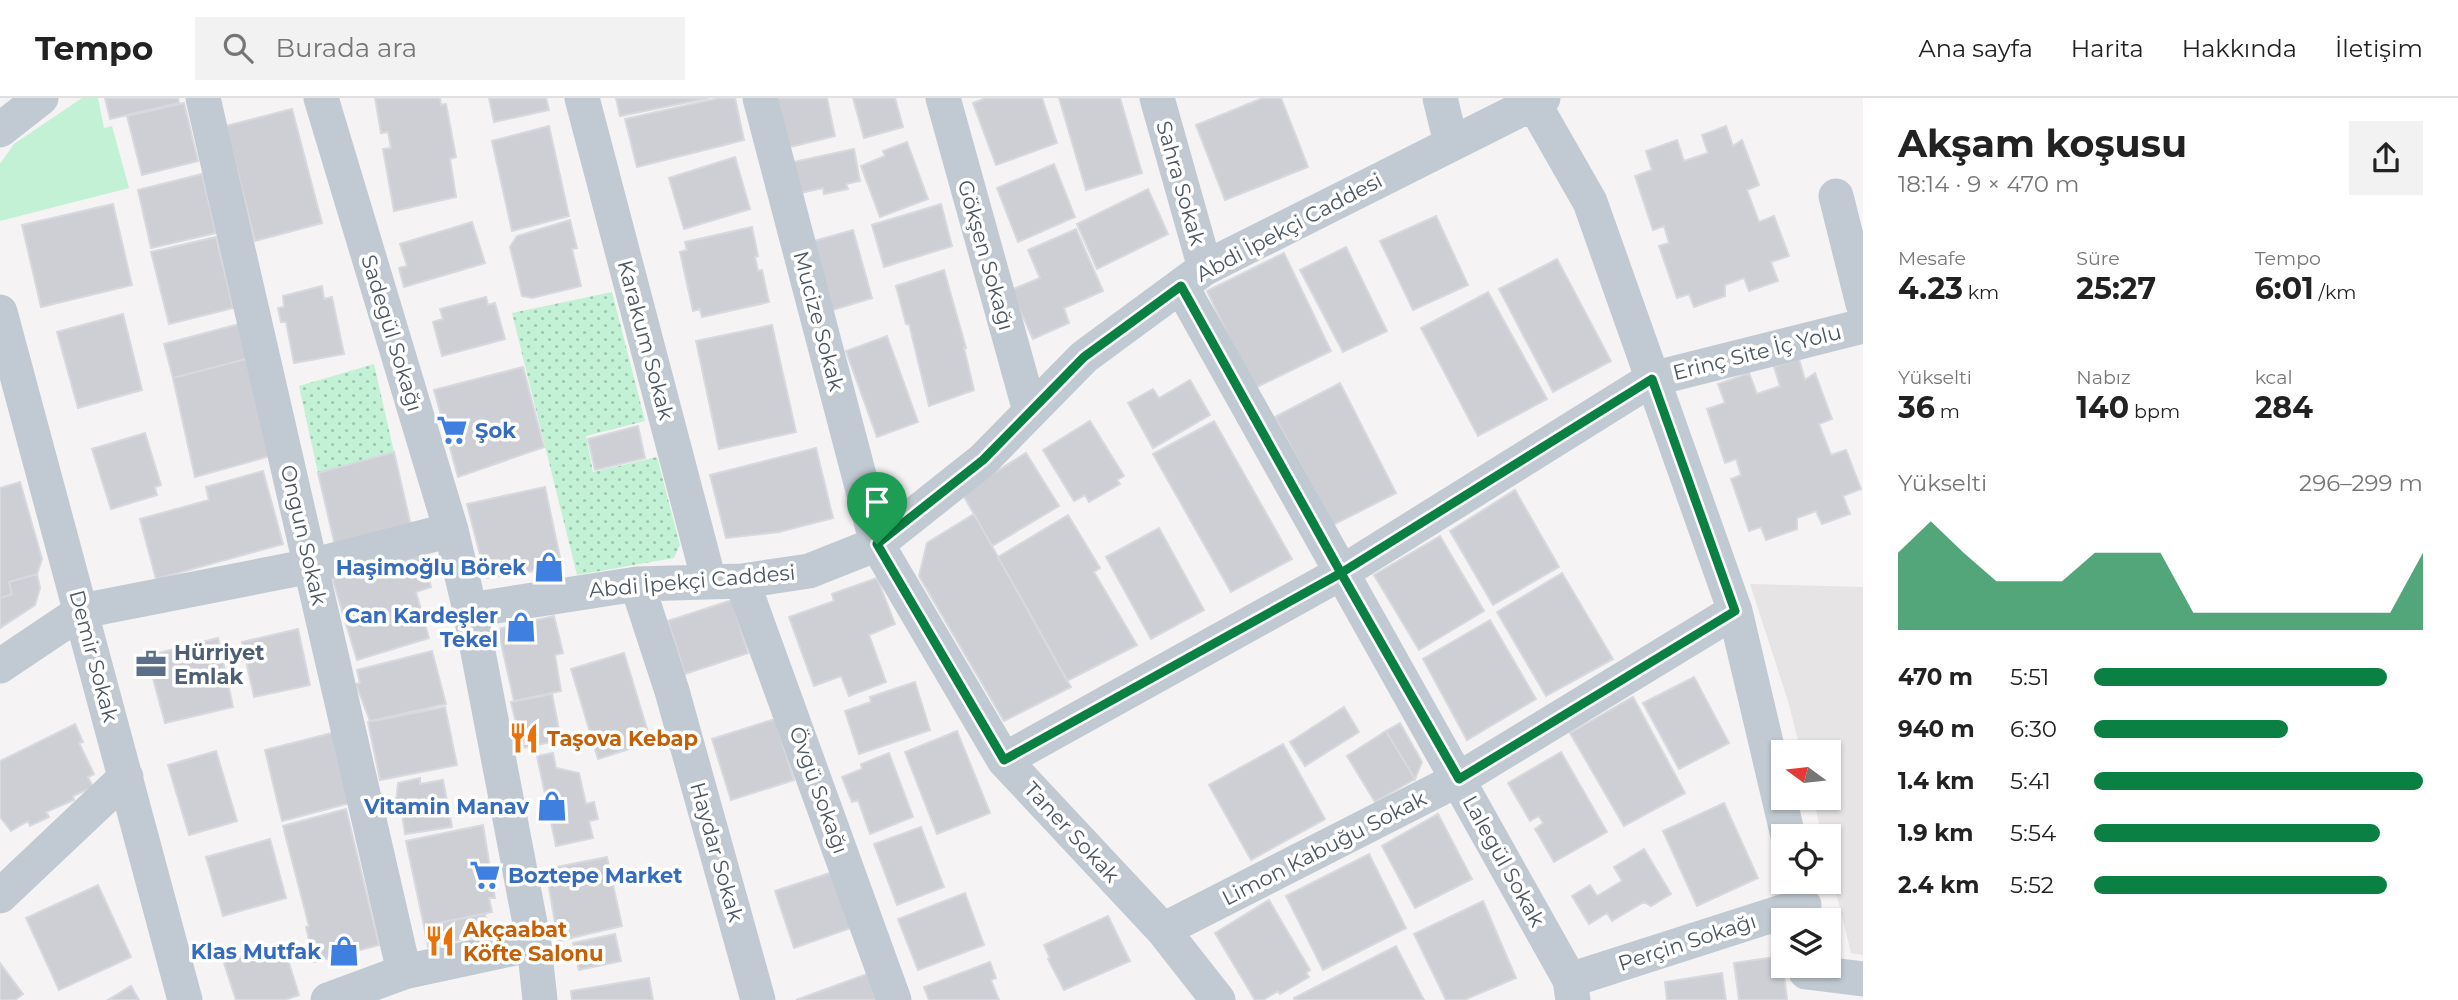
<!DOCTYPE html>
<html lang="tr">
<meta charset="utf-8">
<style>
body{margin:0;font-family:Montserrat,sans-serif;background:#f2f2f2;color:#222;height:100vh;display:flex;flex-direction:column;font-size:26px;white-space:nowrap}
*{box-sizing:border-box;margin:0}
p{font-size:23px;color:#767676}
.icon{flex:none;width:38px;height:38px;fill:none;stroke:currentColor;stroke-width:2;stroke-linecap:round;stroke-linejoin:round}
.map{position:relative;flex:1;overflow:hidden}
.drawer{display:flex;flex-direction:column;background:#fff;width:595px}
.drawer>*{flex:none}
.needle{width:46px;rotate:285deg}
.fabs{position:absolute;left:1771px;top:642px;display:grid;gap:14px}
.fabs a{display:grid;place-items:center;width:70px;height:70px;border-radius:0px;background:#fff;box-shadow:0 2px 5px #0004;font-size:35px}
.pin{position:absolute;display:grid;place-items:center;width:60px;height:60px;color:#fff;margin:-72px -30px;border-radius:50% 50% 50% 0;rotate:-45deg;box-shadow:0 0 7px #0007}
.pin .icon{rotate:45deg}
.round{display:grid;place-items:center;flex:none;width:74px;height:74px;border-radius:0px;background:#f2f2f2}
.head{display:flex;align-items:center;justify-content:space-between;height:119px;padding:0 35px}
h1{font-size:38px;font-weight:700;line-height:52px}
.figures{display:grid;grid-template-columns:repeat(3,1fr);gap:10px;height:119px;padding:7px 35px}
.figures div{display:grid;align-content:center}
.figures b{font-size:30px;font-weight:700}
.figures small{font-size:19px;font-weight:400}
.figures p{font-size:19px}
.chart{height:196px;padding:14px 35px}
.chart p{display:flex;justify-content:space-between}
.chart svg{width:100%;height:126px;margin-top:7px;fill:#0b8043;opacity:.7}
ul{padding:0 35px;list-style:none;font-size:23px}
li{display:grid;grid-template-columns:112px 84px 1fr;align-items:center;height:52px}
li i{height:18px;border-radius:9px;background:#0b8043}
header{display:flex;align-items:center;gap:42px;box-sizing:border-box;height:98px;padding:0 35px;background:#fff;border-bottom:2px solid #e0e0e0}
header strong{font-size:33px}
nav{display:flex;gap:38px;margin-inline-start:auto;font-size:24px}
.search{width:490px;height:63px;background:#f2f2f2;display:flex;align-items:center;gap:18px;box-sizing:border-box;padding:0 24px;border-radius:0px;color:#767676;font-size:26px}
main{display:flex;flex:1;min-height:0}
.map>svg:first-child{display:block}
.education{fill:#e6e4e5}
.grass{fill:#c3f1d5}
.garden{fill:url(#garden-dots)}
.building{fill:#cdcfd5;stroke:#d7d9de;stroke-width:2}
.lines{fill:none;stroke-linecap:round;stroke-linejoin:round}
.minor{stroke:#c1cad2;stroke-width:35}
.route-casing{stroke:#fff;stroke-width:14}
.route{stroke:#0b8043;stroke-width:9}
.labels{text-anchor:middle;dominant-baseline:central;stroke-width:7;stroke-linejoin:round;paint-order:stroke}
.street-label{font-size:21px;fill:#4a5661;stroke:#fff}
.shop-label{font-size:21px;font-weight:bold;fill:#366cbe;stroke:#fff;text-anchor:end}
.service-label{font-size:21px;font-weight:bold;fill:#4e5e75;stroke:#fff;text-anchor:start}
.food-label{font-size:21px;font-weight:bold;fill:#c56008;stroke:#fff;text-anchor:start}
</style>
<header>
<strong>Tempo</strong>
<div class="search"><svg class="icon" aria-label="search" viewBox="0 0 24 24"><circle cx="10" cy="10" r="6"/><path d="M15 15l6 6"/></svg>Burada ara</div>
<nav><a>Ana sayfa</a><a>Harita</a><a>Hakkında</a><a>İletişim</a></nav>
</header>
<main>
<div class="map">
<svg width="1863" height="902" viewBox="0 0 1863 902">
<defs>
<pattern id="garden-dots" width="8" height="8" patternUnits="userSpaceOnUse" patternTransform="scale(1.75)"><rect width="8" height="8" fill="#c3f1d5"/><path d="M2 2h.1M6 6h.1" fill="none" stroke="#a0c6b0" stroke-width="1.8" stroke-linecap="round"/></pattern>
</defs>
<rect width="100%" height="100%" fill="#f5f3f3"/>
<path class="education" d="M 1750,486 L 1863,489 L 1863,857 L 1851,855 L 1829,765 L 1829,738 L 1822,738 L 1813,700 L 1829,700 L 1829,654 L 1801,654 L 1788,603 Z"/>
<path class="grass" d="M 82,0 L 98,0 L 104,30 L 112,28 L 129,90 L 0,123 L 0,66 L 14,46 Z"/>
<path class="garden" d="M 612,194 L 645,323 L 586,338 L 593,374 L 657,359 L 680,447 L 674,460 L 577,477 L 512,215 Z
M 374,266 L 394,354 L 318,375 L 299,288 Z"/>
<path class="building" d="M 105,0 L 178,0 L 179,5 L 110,21 Z
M 375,0 L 440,0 L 441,7 L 446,6 L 456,59 L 450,61 L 456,99 L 394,113 L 383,51 L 391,50 L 388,34 L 381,35 Z
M 489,0 L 546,0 L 549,12 L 494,24 Z
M 616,0 L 709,0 L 620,18 Z
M 719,0 L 735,0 L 744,42 L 637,69 L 625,21 Z
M 770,0 L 827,0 L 835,38 L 782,51 Z
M 853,0 L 895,0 L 903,29 L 864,40 Z
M 986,0 L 1042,0 L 1057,45 L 996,67 L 973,5 Z
M 1059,0 L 1120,0 L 1142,75 L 1086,92 Z
M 1263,0 L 1281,0 L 1308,69 L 1225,102 L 1196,27 Z
M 184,5 L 198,63 L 142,77 L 127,18 Z
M 292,11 L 322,125 L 255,143 L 226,28 Z
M 549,28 L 569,118 L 512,133 L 492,43 Z
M 1726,28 L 1733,48 L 1742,42 L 1759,87 L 1747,92 L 1759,124 L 1774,118 L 1789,158 L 1771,164 L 1778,183 L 1749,193 L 1744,180 L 1725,187 L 1725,198 L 1694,209 L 1689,196 L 1677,200 L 1659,148 L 1669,145 L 1664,128 L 1653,132 L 1635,78 L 1652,72 L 1646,53 L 1677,42 L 1684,63 L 1708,55 L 1702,37 Z
M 907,44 L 928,101 L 880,119 L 861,68 L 885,58 L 883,53 Z
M 854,51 L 860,83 L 846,86 L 848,91 L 824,96 L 823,90 L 796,96 L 789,65 Z
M 735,59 L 750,111 L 684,131 L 669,80 Z
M 1054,66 L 1075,119 L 1018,144 L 997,90 Z
M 202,76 L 216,135 L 151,150 L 138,92 Z
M 1148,91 L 1168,136 L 1097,171 L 1077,126 Z
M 113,106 L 132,187 L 41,209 L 22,127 Z
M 941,106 L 952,148 L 884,169 L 872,127 Z
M 1436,118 L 1468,187 L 1413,212 L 1380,143 Z
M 570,122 L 577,150 L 572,151 L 581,188 L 532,200 L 522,198 L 510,149 L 517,138 Z
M 472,124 L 485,165 L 404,189 L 399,170 L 407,168 L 400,146 Z
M 752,129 L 758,158 L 755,159 L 758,173 L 762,172 L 769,204 L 702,219 L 700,211 L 693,213 L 680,154 L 687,152 L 685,144 Z
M 1076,131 L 1103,193 L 1064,210 L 1069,225 L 1033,241 L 1011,192 L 1040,180 L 1028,152 Z
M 853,132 L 872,200 L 826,214 L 807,145 Z
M 216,139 L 233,210 L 169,226 L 151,154 Z
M 1346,149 L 1387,233 L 1343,254 L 1300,172 Z
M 1284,155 L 1331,253 L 1253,291 L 1207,193 Z
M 1557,161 L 1611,263 L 1553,294 L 1499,191 Z
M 944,172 L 966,250 L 964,250 L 974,292 L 929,308 L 909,226 L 906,226 L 896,188 Z
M 322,188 L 324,201 L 332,199 L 344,256 L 294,265 L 286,224 L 281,224 L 278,210 L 284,209 L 283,198 Z
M 1488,194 L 1547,301 L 1478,338 L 1421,230 Z
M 486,199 L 488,207 L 495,205 L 505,241 L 442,258 L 433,224 L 443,221 L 440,211 Z
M 123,216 L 142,292 L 78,310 L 57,234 Z
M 243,225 L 250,260 L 173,280 L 164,246 Z
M 772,227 L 796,334 L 719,351 L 696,243 Z
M 887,238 L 918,324 L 877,339 L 846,253 Z
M 250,260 L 270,358 L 195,379 L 173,280 Z
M 1799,261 L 1805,282 L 1815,275 L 1832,321 L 1819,326 L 1831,357 L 1846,352 L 1861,391 L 1843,398 L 1850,416 L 1822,426 L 1816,413 L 1797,420 L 1797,431 L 1766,442 L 1761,429 L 1749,433 L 1731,381 L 1741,377 L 1736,361 L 1725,365 L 1707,311 L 1725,305 L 1718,286 L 1749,275 L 1757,296 L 1780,288 L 1774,269 Z
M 523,269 L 544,349 L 458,379 L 434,292 Z
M 1190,282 L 1210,317 L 1153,350 L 1128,305 L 1153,291 L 1159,300 Z
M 1340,285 L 1396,395 L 1333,427 L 1275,319 Z
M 1090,323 L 1124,378 L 1117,382 L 1120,386 L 1089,404 L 1085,397 L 1074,403 L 1043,352 Z
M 1214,323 L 1292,461 L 1231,494 L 1153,356 Z
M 638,328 L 645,360 L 595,372 L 588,341 Z
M 145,335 L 161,387 L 155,389 L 157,397 L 111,411 L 92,351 Z
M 816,350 L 833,420 L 779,434 L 726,440 L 710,377 Z
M 394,354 L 413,437 L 337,456 L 318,375 Z
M 1026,355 L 1059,408 L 992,448 L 962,395 Z
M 263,373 L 283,446 L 156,481 L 140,421 L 209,402 L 206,389 Z
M 20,384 L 42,461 L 37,476 L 9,484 L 12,496 L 0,500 L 0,390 Z
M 545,389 L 562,469 L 486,480 L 467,406 Z
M 1515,392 L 1559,469 L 1493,507 L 1450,433 Z
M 974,416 L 1071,589 L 1004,623 L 919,478 L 927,445 Z
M 1068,417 L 1100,470 L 1094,474 L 1137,547 L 1067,583 L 998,459 Z
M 1159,430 L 1204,512 L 1151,541 L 1106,459 Z
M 1440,438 L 1484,513 L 1419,552 L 1374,477 Z
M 419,449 L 431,489 L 416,494 L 429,540 L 357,562 L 331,476 Z
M 1562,475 L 1613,561 L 1546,598 L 1497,514 Z
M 37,476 L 40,490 L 35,507 L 0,530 L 0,500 L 12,496 L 9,484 Z
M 877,480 L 895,526 L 869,537 L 886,584 L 849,598 L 841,578 L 814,588 L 789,519 L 834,503 L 832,496 Z
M 732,502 L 748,555 L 685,576 L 668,523 Z
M 554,518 L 563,555 L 555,557 L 561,593 L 514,603 L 498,531 Z
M 1490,522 L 1536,601 L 1467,642 L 1423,561 Z
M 298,531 L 310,587 L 254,599 L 242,544 Z
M 218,540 L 233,609 L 165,625 L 147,558 Z
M 432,553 L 446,606 L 370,623 L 356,586 L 360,585 L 357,572 Z
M 624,555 L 651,644 L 598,661 L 571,571 Z
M 1694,579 L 1729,645 L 1679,671 L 1643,605 Z
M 915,584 L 930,632 L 859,656 L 845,613 L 871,604 L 870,599 Z
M 552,596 L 561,642 L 522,650 L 511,604 Z
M 1633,599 L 1685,695 L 1624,728 L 1570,635 Z
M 445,609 L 457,667 L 380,682 L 368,624 Z
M 1344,609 L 1359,634 L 1305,668 L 1290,644 Z
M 775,621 L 794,682 L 731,702 L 712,641 Z
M 1400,625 L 1422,664 L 1415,681 L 1386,633 Z
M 75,626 L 83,644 L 79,645 L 94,676 L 88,679 L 93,689 L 73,698 L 74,702 L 46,714 L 49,719 L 30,728 L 28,723 L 11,733 L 0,719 L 0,663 Z
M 957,633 L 990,715 L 937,736 L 905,654 Z
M 1386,633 L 1415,681 L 1375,704 L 1347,658 Z
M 336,634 L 350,705 L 282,723 L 265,652 Z
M 1283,646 L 1325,721 L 1251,762 L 1209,687 Z
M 216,653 L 237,723 L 189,737 L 168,667 Z
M 1561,654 L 1607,734 L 1554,764 L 1535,731 L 1543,725 L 1539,718 L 1530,723 L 1508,685 Z
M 553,655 L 556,670 L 579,675 L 586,706 L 594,704 L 598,721 L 589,723 L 593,740 L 556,748 L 537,658 Z
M 889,655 L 913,719 L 870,736 L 858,702 L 852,704 L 842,679 L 862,671 L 861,666 Z
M 420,680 L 420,686 L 443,682 L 452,729 L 405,736 L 402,716 L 396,704 L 398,685 Z
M 1724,705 L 1758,780 L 1697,808 L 1663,733 Z
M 346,711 L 379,847 L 314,864 L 306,829 L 309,828 L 283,728 Z
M 1438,716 L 1472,781 L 1415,810 L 1382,748 Z
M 483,727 L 495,800 L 489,800 L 492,814 L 424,828 L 406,743 Z
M 921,729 L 944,789 L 897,807 L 874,746 Z
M 270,741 L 286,800 L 223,818 L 206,759 Z
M 1644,751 L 1671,796 L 1651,808 L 1644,804 L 1612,823 L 1607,815 L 1589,826 L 1572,798 L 1590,787 L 1597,798 L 1622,783 L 1614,769 Z
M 1369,756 L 1406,830 L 1323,872 L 1286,798 Z
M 607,759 L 622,828 L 558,843 L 546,771 Z
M 833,774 L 851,830 L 794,850 L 775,793 Z
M 98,787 L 131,859 L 59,892 L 26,820 Z
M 965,795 L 984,847 L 918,872 L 898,821 Z
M 1269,802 L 1310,872 L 1306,875 L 1309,879 L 1280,896 L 1278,893 L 1263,902 L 1255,902 L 1215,835 Z
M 1483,803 L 1516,880 L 1464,902 L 1446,902 L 1414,836 Z
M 485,816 L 488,836 L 428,849 L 424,828 Z
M 1108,818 L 1130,863 L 1064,892 L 1048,861 L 1050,860 L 1044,847 Z
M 615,836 L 621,863 L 579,872 L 573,845 Z
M 283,846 L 299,897 L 284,902 L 236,902 L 224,865 Z
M 1396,848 L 1424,902 L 1295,902 L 1294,900 Z
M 1782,858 L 1787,902 L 1739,902 L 1734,865 Z
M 990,864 L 996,880 L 991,882 L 999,902 L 929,902 L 924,889 Z
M 0,865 L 23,896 L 15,902 L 0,902 Z
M 1722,875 L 1726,902 L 1667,902 L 1665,884 Z
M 867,876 L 876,902 L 796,902 Z
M 649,880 L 653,902 L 572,902 L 571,893 Z
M 131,888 L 139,902 L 108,902 Z"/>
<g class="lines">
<path class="minor" d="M 203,0 L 404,874
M 321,0 L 451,432 L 470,512 L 534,846 L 540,902
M 582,0 L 709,483
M 760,0 L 877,446 L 1004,662 L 1163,832 L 1218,902
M 943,0 L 1030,313
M 1157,0 L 1205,170
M 1440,0 L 1451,45
M 1534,6 L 1590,104 L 1735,513 L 1788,738
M 0,32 L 41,0
M 1836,98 L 1863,206
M 1181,188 L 1570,882 L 1573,902
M 0,214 L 185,902
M 742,483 L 894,902
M 637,486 L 672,593 L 758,902
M 470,512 L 637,486 L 742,483 L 809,473 L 877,446 L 983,362 L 1084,259 L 1205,170 L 1543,0
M 0,568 L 82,513 L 311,468 L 451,432
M 1004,662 L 1341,475 L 1652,281 L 1863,228
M 0,798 L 126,679
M 1163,832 L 1459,681 L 1735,513
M 1806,874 L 1863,881
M 1570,882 L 1804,807
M 328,902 L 404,874 L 534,846"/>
</g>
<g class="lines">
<g class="route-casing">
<path id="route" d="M 877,446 L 1004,662 L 1341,475 L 1459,681 L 1735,513 L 1652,281 L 1341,475 L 1181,188 L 1084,259 L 983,362 L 877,446"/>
</g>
<use href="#route" class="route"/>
</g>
<defs>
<g id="supermarket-bare" transform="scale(2.415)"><path d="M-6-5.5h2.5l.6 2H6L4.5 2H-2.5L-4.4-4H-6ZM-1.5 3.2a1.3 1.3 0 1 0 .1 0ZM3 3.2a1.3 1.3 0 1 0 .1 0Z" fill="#3f7fe0" stroke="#fff" stroke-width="2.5" paint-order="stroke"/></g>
<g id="shop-bare" transform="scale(2.415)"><path d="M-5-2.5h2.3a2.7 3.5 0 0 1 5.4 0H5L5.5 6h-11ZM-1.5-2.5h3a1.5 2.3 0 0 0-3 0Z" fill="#3f7fe0" stroke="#fff" stroke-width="2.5" paint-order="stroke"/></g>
<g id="office-bare" transform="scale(2.415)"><path d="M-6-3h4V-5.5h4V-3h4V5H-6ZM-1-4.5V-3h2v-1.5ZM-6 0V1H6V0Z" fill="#5c6f8a" stroke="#fff" stroke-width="2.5" paint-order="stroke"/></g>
<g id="restaurant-bare" transform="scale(2.415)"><path d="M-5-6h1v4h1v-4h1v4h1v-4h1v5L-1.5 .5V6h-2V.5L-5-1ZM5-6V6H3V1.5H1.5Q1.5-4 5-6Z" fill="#e8710a" stroke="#fff" stroke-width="2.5" paint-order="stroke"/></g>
</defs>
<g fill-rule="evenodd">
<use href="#supermarket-bare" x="452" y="332"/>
<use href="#shop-bare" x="549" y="469"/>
<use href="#shop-bare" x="521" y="529"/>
<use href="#office-bare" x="151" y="566"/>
<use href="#restaurant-bare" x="524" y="640"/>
<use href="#shop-bare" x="552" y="708"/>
<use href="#supermarket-bare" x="485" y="777"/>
<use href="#restaurant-bare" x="440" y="843"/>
<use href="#shop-bare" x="344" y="853"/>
</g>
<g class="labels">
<g class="street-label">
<text transform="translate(1181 85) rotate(74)">Sahra Sokak</text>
<text transform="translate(1289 129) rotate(-28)">Abdi İpekçi Caddesi</text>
<text transform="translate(986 157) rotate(74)">Gökşen Sokağı</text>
<text transform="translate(819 223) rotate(75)">Mucize Sokak</text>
<text transform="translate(392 235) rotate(73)">Sadegül Sokağı</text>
<text transform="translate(646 242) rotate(75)">Karakum Sokak</text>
<text transform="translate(1757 254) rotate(-14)">Erinç Site İç Yolu</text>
<text transform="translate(304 437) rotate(77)">Ongun Sokak</text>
<text transform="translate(692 483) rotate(-5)">Abdi İpekçi Caddesi</text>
<text transform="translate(94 558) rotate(75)">Demir Sokak</text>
<text transform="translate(819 692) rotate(70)">Övgü Sokağı</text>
<text transform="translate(1072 734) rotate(47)">Taner Sokak</text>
<text transform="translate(1324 750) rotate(-27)">Limon Kabuğu Sokak</text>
<text transform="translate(717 754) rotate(74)">Haydar Sokak</text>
<text transform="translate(1504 763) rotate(61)">Lalegül Sokak</text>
<text transform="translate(1687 844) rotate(-18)">Perçin Sokağı</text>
</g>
<g class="shop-label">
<text x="475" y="332" text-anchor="start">Şok</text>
<text x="526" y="469">Haşimoğlu Börek</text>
<text x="498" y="517">Can Kardeşler<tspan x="498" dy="24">Tekel</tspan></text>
<text x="529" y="708">Vitamin Manav</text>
<text x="508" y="777" text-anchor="start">Boztepe Market</text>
<text x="321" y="853">Klas Mutfak</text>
</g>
<g class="service-label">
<text x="174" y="554">Hürriyet<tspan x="174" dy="24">Emlak</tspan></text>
</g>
<g class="food-label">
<text x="547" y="640">Taşova Kebap</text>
<text x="463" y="831">Akçaabat<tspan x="463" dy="24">Köfte Salonu</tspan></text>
</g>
</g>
</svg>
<div class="fabs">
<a><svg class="needle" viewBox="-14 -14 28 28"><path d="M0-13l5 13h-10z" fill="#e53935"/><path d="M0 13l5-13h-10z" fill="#767676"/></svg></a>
<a><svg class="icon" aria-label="locate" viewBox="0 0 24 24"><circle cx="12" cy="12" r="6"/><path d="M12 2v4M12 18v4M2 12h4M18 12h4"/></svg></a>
<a><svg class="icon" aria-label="layers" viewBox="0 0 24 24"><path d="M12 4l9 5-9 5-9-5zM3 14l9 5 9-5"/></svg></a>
</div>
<div class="pin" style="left:877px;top:446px;background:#1e9e55"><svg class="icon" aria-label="arrive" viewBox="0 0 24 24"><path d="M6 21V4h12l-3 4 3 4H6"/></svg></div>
</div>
<section class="drawer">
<div class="head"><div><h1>Akşam koşusu</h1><p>18:14 · 9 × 470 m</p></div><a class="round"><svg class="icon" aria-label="share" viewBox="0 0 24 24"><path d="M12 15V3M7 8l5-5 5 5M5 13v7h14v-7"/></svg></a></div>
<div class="figures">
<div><p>Mesafe</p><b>4.23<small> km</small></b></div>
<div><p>Süre</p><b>25:27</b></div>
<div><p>Tempo</p><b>6:01<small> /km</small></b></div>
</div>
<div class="figures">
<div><p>Yükselti</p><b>36<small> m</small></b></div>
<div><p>Nabız</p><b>140<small> bpm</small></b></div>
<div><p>kcal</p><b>284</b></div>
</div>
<div class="chart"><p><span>Yükselti</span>296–299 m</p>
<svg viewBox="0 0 160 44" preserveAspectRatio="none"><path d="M0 44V17L10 6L20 17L30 27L40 27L50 27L60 17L70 17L80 17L90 38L100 38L110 38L120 38L130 38L140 38L150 38L160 17V44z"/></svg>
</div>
<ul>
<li><b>470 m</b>5:51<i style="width:89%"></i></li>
<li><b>940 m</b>6:30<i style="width:59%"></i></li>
<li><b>1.4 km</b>5:41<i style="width:100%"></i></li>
<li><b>1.9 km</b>5:54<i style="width:87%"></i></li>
<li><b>2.4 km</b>5:52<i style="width:89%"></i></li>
</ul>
</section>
</main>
